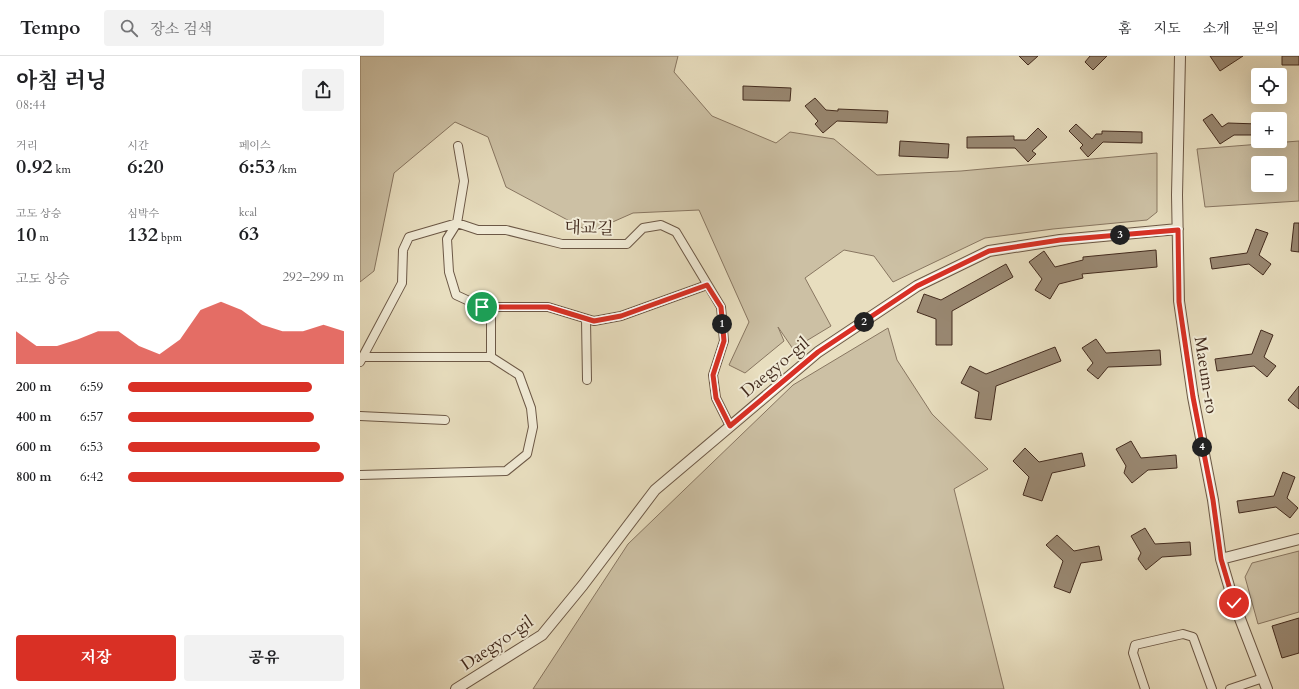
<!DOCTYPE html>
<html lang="ko">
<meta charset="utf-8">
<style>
body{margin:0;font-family:Cardo,"Noto Serif KR",serif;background:#f2f2f2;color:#202124;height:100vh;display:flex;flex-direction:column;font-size:15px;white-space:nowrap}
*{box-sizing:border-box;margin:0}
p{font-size:13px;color:#757577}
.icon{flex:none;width:22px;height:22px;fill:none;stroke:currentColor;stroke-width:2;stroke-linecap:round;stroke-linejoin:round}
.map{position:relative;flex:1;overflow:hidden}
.details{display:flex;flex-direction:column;background:#fff;width:360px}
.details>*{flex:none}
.tools{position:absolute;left:891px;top:12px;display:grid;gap:8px}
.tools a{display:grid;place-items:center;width:36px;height:36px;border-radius:4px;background:#fff;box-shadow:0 4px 16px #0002;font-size:20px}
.pin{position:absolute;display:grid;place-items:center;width:34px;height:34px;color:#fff;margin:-17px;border:2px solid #fff;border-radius:50%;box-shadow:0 1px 4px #0007}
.km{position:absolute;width:20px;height:20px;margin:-10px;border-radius:50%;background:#222;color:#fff;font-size:11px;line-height:20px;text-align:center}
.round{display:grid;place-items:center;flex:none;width:42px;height:42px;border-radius:4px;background:#f2f2f2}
.overview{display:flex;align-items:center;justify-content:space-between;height:68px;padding:0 16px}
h1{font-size:22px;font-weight:700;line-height:30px}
.metrics{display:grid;grid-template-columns:repeat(3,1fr);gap:6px;height:68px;padding:4px 16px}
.metrics div{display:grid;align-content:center}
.metrics b{font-size:20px;font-weight:700}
.metrics small{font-size:11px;font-weight:400}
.metrics p{font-size:11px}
.chart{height:112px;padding:8px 16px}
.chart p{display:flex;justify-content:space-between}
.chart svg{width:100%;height:72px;margin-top:4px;fill:#d93025;opacity:.7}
.cta{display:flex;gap:8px;margin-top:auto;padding:8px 16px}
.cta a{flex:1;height:46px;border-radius:4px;background:#d93025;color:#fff;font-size:16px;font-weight:700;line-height:46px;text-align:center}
.cta a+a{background:#f2f2f2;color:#202124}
ul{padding:0 16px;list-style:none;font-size:13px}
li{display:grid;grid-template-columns:64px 48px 1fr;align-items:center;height:30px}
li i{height:10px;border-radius:5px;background:#d93025}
header{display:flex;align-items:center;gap:24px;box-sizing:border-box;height:56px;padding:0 20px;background:#fff;border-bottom:1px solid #e0e0e0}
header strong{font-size:19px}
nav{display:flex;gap:22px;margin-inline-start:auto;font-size:14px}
.search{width:280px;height:36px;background:#f2f2f2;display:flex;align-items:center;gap:10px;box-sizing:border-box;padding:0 14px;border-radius:4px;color:#757577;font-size:15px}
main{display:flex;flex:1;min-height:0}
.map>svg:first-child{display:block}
.green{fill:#ccc0a4;stroke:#887661;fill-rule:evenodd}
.building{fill:#998872;stroke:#432b1e}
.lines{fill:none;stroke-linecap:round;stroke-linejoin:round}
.minor-casing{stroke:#6c5846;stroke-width:10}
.tertiary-casing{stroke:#6c5846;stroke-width:12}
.minor{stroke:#f0ead5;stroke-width:8}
.tertiary{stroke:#f0ead5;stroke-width:10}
.route-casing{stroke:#fff;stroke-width:8}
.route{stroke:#d93025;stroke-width:5}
.labels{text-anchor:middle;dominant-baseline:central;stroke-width:4;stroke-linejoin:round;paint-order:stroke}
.street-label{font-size:17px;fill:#432b1e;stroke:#f0ead5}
</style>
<header>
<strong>Tempo</strong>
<div class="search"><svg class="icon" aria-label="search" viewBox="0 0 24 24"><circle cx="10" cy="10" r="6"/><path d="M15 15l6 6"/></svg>장소 검색</div>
<nav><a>홈</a><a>지도</a><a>소개</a><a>문의</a></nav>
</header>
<main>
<section class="details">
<div class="overview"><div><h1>아침 러닝</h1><p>08:44</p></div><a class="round"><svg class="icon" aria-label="share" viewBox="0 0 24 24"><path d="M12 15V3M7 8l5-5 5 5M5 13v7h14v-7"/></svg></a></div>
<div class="metrics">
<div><p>거리</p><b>0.92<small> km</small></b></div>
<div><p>시간</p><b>6:20</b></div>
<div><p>페이스</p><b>6:53<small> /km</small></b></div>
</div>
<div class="metrics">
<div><p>고도 상승</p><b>10<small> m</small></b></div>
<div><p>심박수</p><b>132<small> bpm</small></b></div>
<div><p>kcal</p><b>63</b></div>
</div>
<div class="chart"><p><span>고도 상승</span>292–299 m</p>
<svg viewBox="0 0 160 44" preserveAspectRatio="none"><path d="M0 44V24L10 33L20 33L30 29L40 24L50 24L60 33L70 38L80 29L90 11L100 6L110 11L120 20L130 24L140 24L150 20L160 24V44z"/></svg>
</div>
<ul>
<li><b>200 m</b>6:59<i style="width:85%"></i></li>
<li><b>400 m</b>6:57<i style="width:86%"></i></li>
<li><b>600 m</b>6:53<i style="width:89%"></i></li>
<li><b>800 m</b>6:42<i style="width:100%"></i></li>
</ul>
<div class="cta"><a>저장</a><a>공유</a></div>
</section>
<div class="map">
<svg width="939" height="633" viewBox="0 0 939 633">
<rect width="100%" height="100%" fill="#e8debf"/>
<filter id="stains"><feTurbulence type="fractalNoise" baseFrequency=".005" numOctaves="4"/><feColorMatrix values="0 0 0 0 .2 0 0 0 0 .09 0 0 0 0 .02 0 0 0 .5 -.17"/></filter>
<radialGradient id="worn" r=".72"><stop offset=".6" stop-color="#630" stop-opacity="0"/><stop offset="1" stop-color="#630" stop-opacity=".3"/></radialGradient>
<path class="green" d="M 0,0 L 318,0 L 314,16 L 352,60 L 416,87 L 430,76 L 474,83 L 517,119 L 601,115 L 797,97 L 797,156 L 787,164 L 693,173 L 625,182 L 533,226 L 514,200 L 484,194 L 445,222 L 471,270 L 433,293 L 418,271 L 424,285 L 385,317 L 369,309 L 389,266 L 339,154 L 273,157 L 230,176 L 146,131 L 128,81 L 95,66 L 34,117 L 14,215 L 0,226 Z
M 939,85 L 939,145 L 845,151 L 837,93 ZM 898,107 L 920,107 L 920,129 L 898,129 Z
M 528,272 L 537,304 L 572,358 L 628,413 L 594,433 L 644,633 L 173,633 L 268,488 L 433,329 Z
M 939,495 L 939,556 L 898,568 L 885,521 L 892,507 Z"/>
<path class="building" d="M 659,0 L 678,0 L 668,9 Z
M 730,0 L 747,0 L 733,14 L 725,6 Z
M 850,0 L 883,0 L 860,15 Z
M 922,0 L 939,0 L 939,9 L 922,9 Z
M 383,30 L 431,32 L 430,45 L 383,44 Z
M 455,42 L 466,54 L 478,55 L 478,53 L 528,55 L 527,67 L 477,65 L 463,77 L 455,68 L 458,65 L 445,50 Z
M 852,58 L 862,71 L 868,67 L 898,68 L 898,79 L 874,79 L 860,88 L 843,64 Z
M 716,68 L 732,83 L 736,78 L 742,78 L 742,75 L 782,76 L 782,87 L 743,86 L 728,101 L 720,92 L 723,89 L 709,75 Z
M 678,72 L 687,81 L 672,95 L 676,98 L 668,106 L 655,92 L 607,92 L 607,81 L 654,80 L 654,84 L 666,84 Z
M 540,85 L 589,88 L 588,102 L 539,100 Z
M 934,167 L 939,167 L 939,196 L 931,195 Z
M 896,173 L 908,177 L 899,199 L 911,208 L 903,219 L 889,208 L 852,213 L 850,202 L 887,197 Z
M 796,194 L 797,211 L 722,218 L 723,222 L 699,228 L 690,243 L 675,234 L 682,223 L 669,206 L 684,195 L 695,211 L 723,204 L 723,201 Z
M 646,208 L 653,221 L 592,255 L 592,289 L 576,289 L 576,263 L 557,256 L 564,238 L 581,244 Z
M 901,274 L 913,279 L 904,301 L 916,310 L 907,321 L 894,310 L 857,315 L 855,303 L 892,298 Z
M 736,283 L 746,297 L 800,294 L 801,309 L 748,311 L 738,323 L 727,314 L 733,307 L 722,292 Z
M 695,291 L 701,305 L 636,330 L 631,364 L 615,362 L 619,336 L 601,327 L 610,310 L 626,318 Z
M 939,330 L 939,353 L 928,344 Z
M 771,385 L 781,402 L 816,399 L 817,412 L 788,414 L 772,427 L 764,417 L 766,410 L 756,393 Z
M 665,392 L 679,406 L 722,397 L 725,410 L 692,417 L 682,445 L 663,439 L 669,421 L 653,405 Z
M 923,416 L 935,421 L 927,442 L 938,452 L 930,462 L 916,451 L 879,457 L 877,445 L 914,440 Z
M 785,472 L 795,488 L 830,486 L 831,499 L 802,501 L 786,514 L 778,503 L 781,497 L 771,480 Z
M 697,479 L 714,495 L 739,490 L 742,504 L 721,507 L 710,537 L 694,531 L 703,505 L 686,489 Z
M 939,562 L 939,597 L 922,602 L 912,570 Z"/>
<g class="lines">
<g class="minor-casing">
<path id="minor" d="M 98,90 L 104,125 L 97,167 L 87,183 L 89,216 L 96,239 L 122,251 L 188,251 L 234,265 L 261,260 L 347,229
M 226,263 L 227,324
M 131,301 L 131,251
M 0,306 L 42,227 L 43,194 L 49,181 L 97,167 L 118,174 L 146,174 L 202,188 L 267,188 L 283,172 L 301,169 L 316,176 L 361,251 L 364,285 L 353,319 L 356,342 L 370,370
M 0,360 L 85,364
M 0,419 L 146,415 L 167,398 L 173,371 L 171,352 L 159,319 L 131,301 L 3,301
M 785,633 L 773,597 L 775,589 L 823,578 L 833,581 L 852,633
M 870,633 L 903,622"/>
</g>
<g class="tertiary-casing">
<path id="tertiary" d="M 820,0 L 817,139 L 819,245 L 833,341 L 853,444 L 861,503 L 874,547 L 907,633
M 861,503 L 939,483
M 96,633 L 182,579 L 223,529 L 295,434 L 458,296 L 557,230 L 629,195 L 700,184 L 818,173"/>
</g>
<use href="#minor" class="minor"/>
<use href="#tertiary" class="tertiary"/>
</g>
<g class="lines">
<g class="route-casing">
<path id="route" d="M 122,251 L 188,251 L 234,265 L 261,260 L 347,229 L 361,251 L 364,285 L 353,319 L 356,342 L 370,370 L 458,296 L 557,230 L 629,195 L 700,184 L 818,174 L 819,246 L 833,341 L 853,444 L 861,503 L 874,547"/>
</g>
<use href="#route" class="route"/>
</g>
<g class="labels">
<g class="street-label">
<text transform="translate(229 172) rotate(2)">대교길</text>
<text transform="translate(415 311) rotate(-40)">Daegyo-gil</text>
<text transform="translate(846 319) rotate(81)">Maeum-ro</text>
<text transform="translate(137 587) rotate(-34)">Daegyo-gil</text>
</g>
</g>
<rect width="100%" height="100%" filter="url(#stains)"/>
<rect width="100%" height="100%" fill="url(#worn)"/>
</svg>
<div class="tools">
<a><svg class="icon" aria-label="locate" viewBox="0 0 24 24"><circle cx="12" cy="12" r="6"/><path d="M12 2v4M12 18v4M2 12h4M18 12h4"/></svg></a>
<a>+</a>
<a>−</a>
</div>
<div class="pin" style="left:122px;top:251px;background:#1e9e55"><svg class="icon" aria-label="arrive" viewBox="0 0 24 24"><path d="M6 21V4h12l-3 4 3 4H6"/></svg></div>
<div class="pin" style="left:874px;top:547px;background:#d93025"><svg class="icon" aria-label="check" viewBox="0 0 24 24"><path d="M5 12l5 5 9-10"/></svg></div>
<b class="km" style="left:362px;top:268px">1</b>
<b class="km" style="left:504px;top:266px">2</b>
<b class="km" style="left:760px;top:179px">3</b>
<b class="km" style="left:842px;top:391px">4</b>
</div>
</main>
